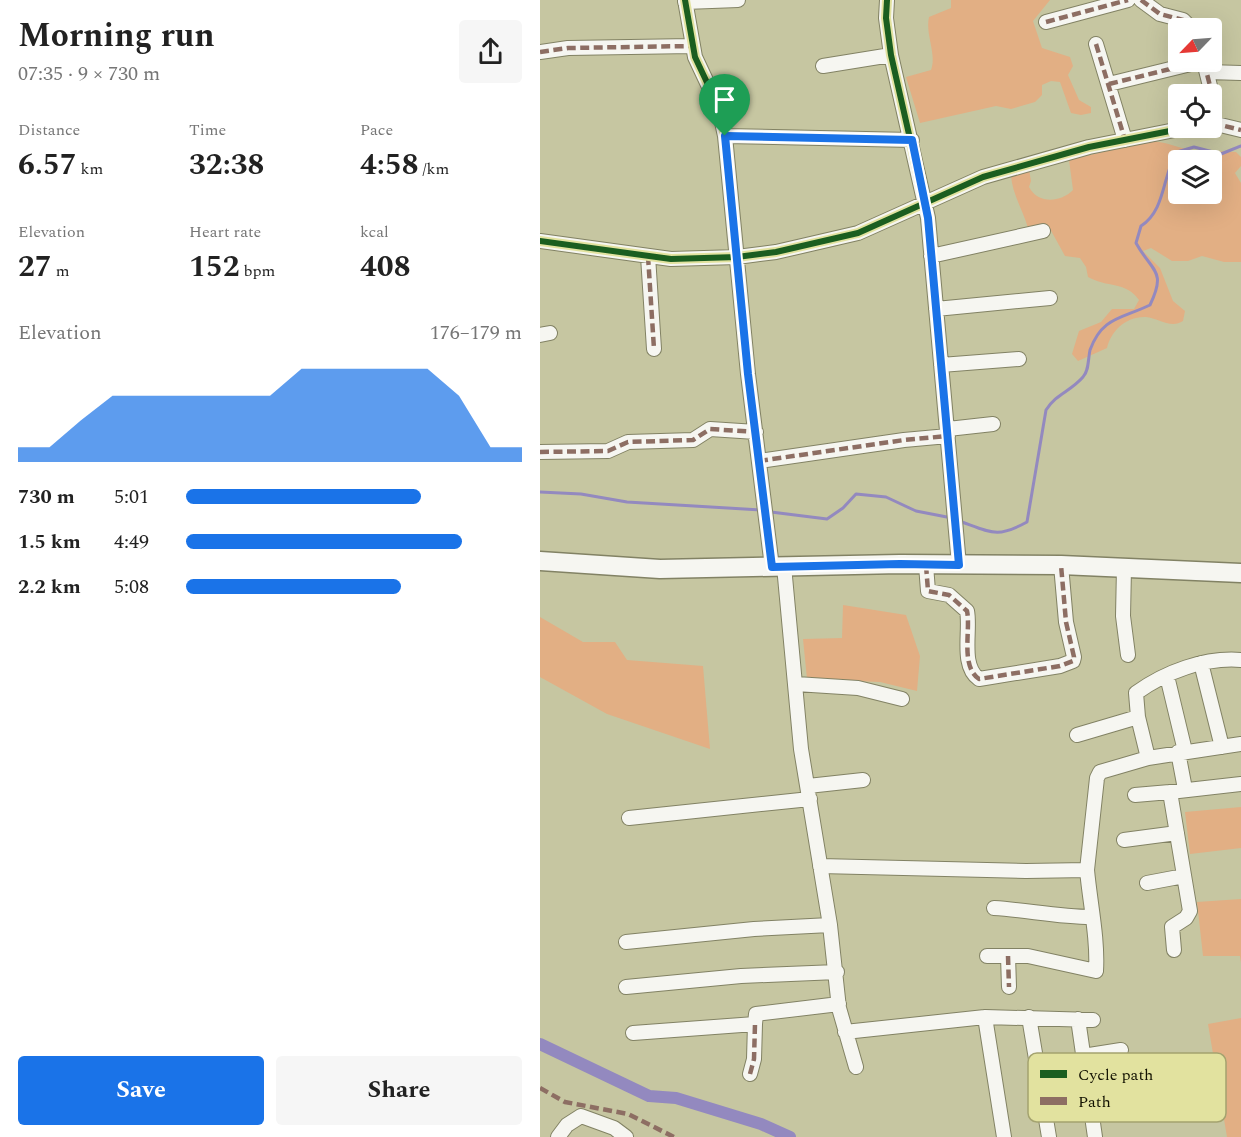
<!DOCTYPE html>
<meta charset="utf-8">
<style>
body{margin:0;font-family:Spectral,serif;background:#f6f6f6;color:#222;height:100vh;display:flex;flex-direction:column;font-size:22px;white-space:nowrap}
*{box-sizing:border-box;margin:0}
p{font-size:20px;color:#767676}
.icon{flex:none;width:33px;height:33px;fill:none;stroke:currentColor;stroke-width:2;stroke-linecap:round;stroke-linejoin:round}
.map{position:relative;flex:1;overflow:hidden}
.drawer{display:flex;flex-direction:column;background:#fff;width:540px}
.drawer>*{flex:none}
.needle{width:39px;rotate:245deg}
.tools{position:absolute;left:628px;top:18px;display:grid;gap:12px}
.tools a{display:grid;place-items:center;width:54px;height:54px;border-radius:6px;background:#fff;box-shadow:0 6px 24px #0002;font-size:30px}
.pin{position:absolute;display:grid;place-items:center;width:51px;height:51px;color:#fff;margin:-62px -26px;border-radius:50% 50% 50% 0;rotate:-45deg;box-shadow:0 0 6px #0007}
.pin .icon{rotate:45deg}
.round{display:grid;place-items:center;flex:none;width:63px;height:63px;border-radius:6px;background:#f6f6f6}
.summary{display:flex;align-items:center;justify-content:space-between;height:102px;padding:0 18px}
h1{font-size:33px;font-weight:700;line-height:45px}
.stats{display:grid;grid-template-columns:repeat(3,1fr);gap:9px;height:102px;padding:6px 18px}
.stats div{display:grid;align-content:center}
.stats b{font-size:30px;font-weight:700}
.stats small{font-size:16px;font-weight:400}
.stats p{font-size:16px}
.chart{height:168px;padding:12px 18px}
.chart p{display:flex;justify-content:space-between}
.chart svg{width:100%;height:108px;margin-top:6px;fill:#1a73e8;opacity:.7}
.button{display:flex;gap:12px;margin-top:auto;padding:12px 18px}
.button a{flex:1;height:69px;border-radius:6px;background:#1a73e8;color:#fff;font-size:24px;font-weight:700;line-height:69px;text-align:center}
.button a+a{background:#f6f6f6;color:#222}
ul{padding:0 18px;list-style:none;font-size:20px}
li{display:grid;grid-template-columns:96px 72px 1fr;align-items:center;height:45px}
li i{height:15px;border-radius:8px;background:#1a73e8}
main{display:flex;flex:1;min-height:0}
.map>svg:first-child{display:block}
.green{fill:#e2af84;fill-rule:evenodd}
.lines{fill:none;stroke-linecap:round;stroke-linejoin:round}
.stream{stroke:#9389bf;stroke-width:3}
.canal{stroke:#9389bf;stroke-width:12}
.street-casing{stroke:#828264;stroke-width:16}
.secondary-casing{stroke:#828264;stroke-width:21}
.street{stroke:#f6f6f1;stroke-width:14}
.secondary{stroke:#f6f6f1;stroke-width:18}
.quiet{stroke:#8d6e63;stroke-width:4.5;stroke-dasharray:9 4.5;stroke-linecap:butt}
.cycleway-casing{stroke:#e2e29f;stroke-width:10}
.cycleway{stroke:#1b5e20;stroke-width:6}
.route-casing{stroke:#fff;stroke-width:12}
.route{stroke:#1a73e8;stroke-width:8}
.key{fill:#e2e29f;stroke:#a4a36f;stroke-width:1.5}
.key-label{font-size:16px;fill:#121100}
</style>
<main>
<section class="drawer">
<div class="summary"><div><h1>Morning run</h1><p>07:35 · 9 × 730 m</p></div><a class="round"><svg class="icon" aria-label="share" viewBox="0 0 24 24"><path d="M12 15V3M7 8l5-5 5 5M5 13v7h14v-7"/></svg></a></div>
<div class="stats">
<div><p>Distance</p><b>6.57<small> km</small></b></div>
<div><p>Time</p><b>32:38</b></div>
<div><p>Pace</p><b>4:58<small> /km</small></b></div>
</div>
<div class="stats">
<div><p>Elevation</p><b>27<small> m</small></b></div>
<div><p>Heart rate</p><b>152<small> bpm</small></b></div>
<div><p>kcal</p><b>408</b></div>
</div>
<div class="chart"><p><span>Elevation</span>176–179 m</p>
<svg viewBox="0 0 160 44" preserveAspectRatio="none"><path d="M0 44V38L10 38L20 27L30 17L40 17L50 17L60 17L70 17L80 17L90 6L100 6L110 6L120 6L130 6L140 17L150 38L160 38V44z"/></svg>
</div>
<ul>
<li><b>730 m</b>5:01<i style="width:70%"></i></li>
<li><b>1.5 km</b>4:49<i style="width:82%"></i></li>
<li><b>2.2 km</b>5:08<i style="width:64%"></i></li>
</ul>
<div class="button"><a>Save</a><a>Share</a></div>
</section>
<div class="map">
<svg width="701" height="1137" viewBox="0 0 701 1137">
<rect width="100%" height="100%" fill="#c6c6a1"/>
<path class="green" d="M 411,0 L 510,0 L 493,21 L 502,48 L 530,57 L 533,66 L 528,75 L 539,100 L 551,107 L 551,113 L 541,115 L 531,113 L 520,82 L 511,81 L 502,85 L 502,95 L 495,102 L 471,109 L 456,106 L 380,123 L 366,77 L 391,70 C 397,54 385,34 389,17 L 411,8 Z
M 608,141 C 627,141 635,148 653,150 C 668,152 682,151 696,152 L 701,157 L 701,166 L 695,173 L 701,183 L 701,262 L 684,262 L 662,256 L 648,261 L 632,261 L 611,248 L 603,251 L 620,268 L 633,301 L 645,311 L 643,321 C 631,329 618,318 606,317 C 586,316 571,331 567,348 L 538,361 L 532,354 L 539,331 L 561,322 L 572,309 L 594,309 L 599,300 C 586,281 567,288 548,277 L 546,267 L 540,258 L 525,256 L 509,227 L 488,228 C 483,210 472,194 471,175 L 489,169 L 491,181 L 489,187 C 498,204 520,203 533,190 L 529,160 ZM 639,160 L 672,160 L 672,194 L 639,194 Z
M 303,605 L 366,615 L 380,656 L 377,691 L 340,682 L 267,679 L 263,639 L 302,638 Z
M 0,617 L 43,642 L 75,642 L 87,660 L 163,666 L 170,749 L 67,714 L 0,677 Z
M 701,807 L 701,848 L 650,854 L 645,812 Z
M 701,899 L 701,963 L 700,956 L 663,956 L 657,902 Z
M 701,1018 L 701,1137 L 687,1137 L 668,1024 Z"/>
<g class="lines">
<path class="stream" d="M 0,492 L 41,494 L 87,502 L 221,510
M 231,512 L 287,519 L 303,508 L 316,494 L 346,497 L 376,511 L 412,518
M 422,522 C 452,533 458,538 487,522 L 506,410 C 517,393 530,392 543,377 C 549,371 548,359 550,350 C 562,317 581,319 610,305 C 627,270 612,272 596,243 L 601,226 C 626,210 622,175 637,152 L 654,147 L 681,154 L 701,146"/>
<path class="canal" d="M 0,1044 L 109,1096 L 136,1098 L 221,1124 L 250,1137"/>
<g class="street-casing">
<path id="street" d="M 145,0 L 155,57 L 179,108 L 185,136 L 208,374 L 232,567
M 347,0 L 346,18 L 351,55 L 388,218 L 419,565
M 601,0 L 620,14 L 643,20 L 651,28
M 145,2 L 198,0
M 506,22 L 588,0
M 556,44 L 585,140
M 0,52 L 28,48 L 152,46
M 664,62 L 672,94
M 283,66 L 351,55
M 668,72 L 701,73
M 569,84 L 659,62
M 672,97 L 674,122
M 672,123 L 701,130
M 185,136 L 372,140
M 0,241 L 131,259 L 197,257 L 236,252 L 318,233 L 443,177 L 549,147 L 645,128
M 108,256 L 114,349
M 391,256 L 503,231
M 396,309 L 510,298
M 0,335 L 10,333
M 401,365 L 479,359
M 408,429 L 453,424
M 0,452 L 68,451 L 88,442 L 153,440 L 170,429 L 216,432
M 219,461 L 364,440 L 408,436
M 386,565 L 388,591 L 409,595 L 427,611 C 431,630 420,666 439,679 L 520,666 L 533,661 L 534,657 L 526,622 L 521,565
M 244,566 L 261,749 L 290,925 L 299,1008 L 316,1067
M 584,568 L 583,616 L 588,655
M 661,663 L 682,747
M 627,676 L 645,751
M 256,684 L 318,688 L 362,699
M 598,717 L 608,758
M 537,735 L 598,717 L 596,693 C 625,672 665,657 701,660
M 638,752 L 645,789
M 268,786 L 323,780
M 595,795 L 630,792
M 89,818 L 270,799
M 584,840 L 637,833
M 280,866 L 486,871 L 547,870 L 557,778 L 560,772 L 608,758 L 701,744
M 607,883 L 644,876
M 454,908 C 487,910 518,917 551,917
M 86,942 L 214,929 L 290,925
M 634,950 L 632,927 L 646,918 L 650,911 L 630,792 L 701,784
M 447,956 L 488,956 L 556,971 C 558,939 550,903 547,870
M 468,956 L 469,987
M 86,987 L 201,976 L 297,972
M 445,1017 L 464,1137
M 489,1017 L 509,1137
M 538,1019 L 555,1137
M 305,1032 L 445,1017 L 553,1020
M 93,1033 L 215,1024 L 216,1014 L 299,1004
M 543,1056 L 581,1050
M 210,1074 L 214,1059 L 215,1024
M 550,1100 L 588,1095
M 18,1137 L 27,1125 L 41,1116 L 74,1128 L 86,1137"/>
</g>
<g class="secondary-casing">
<path id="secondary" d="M 0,561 L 120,569 L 360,564 L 521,565 L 701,573"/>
</g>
<use href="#street" class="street"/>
<use href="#secondary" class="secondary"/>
<path class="quiet" d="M 601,0 L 620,14 L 643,20 L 651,28
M 506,22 L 588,0
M 556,44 L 585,140
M 0,52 L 28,48 L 152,46
M 664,62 L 672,94
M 569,84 L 659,62
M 672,97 L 674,122
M 672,123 L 701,130
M 185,136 L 372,140
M 108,256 L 114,349
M 0,452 L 68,451 L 88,442 L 153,440 L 170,429 L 216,432
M 219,461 L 364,440 L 408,436
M 386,565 L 388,591 L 409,595 L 427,611 C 431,630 420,666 439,679 L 520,666 L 533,661 L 534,657 L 526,622 L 521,565
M 468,956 L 469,987
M 210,1074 L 214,1059 L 215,1024
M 0,1088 L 25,1102 L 88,1114 L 134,1137"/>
<g class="cycleway-casing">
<path id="cycleway" d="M 145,0 L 155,57 L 179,108 L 185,136 L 208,374 L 232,567
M 347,0 L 346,18 L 351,55 L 388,218 L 419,565
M 0,241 L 131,259 L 197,257 L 236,252 L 318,233 L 443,177 L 549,147 L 645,128"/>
</g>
<use href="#cycleway" class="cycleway"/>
</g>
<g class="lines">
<g class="route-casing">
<path id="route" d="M 185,136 L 372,140 L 388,218 L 419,565 L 360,564 L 232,567 L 208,374 Z"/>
</g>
<use href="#route" class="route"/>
</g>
<rect x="488" y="1053" width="198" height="69" rx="9" class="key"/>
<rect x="500" y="1070" width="27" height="8" fill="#1b5e20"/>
<rect x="500" y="1097" width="27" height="8" fill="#8d6e63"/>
<g class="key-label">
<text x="538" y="1080">Cycle path</text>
<text x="538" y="1107">Path</text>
</g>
</svg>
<div class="tools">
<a><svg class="needle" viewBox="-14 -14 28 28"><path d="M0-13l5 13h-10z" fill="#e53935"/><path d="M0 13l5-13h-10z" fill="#767676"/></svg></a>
<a><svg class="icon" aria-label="locate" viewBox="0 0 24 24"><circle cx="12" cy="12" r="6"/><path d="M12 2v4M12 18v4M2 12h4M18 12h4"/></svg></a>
<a><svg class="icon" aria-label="layers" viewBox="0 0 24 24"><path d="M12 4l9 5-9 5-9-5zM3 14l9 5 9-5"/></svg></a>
</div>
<div class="pin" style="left:185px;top:136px;background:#1e9e55"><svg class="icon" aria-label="arrive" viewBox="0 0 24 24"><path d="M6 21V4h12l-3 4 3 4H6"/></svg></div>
</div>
</main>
